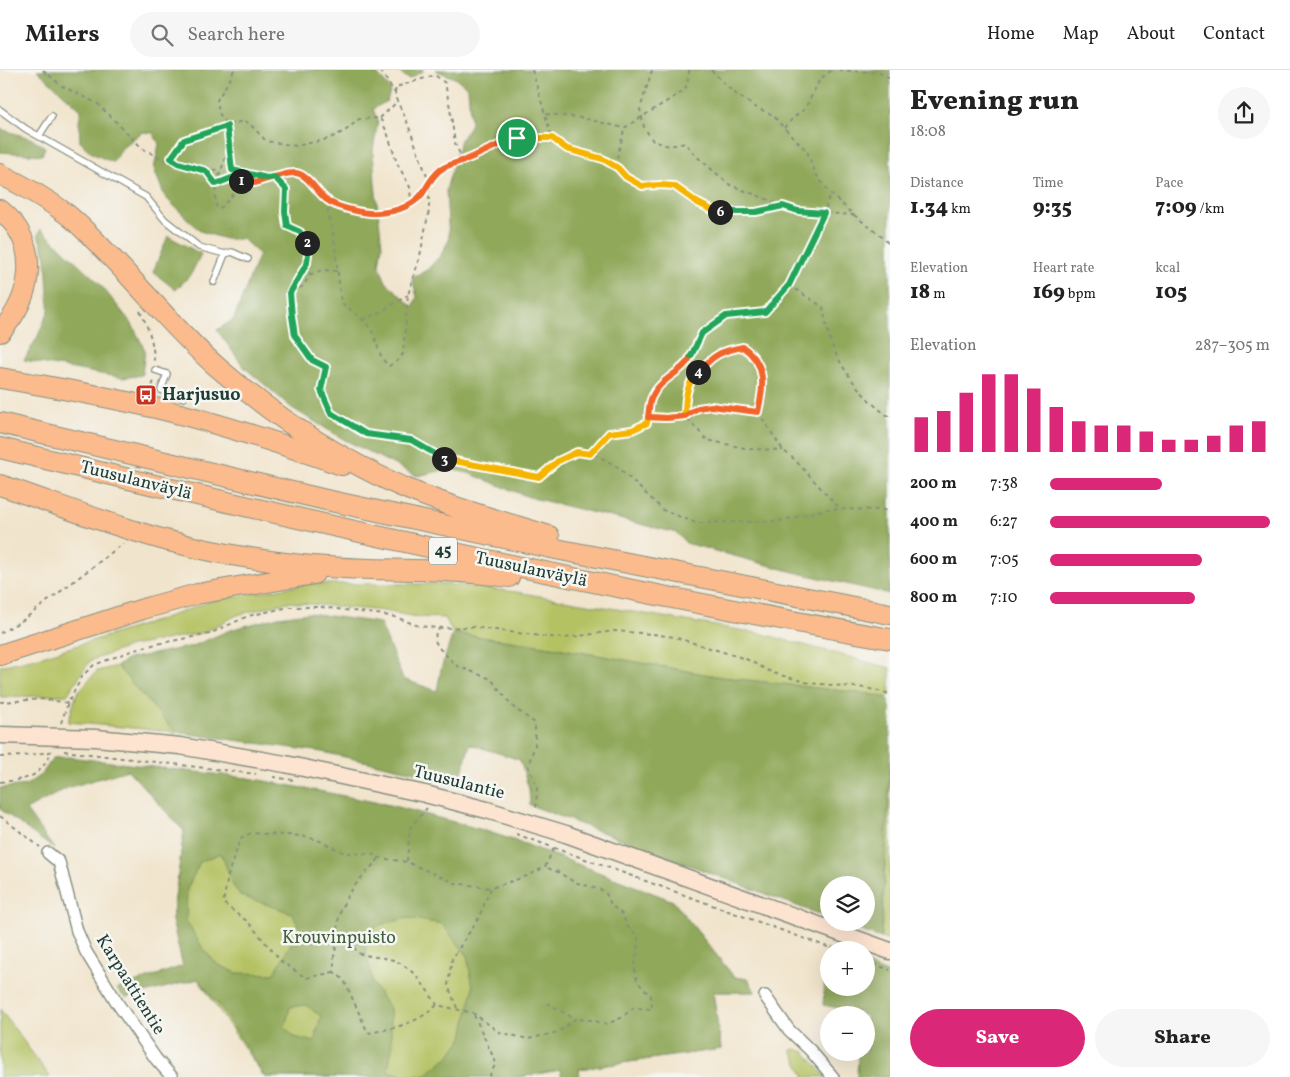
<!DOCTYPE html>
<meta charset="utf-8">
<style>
body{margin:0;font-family:Vollkorn,serif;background:#f6f6f6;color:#222;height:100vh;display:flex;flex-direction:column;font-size:19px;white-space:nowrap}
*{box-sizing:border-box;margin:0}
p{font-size:16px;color:#767676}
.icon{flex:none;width:28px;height:28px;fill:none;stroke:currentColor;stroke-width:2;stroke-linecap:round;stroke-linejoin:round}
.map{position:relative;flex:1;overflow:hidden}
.drawer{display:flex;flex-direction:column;background:#fff;width:400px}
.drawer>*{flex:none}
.controls{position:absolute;left:820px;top:806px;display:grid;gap:10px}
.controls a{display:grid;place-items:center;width:55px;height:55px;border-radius:50%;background:#fff;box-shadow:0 5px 20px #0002;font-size:25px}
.pin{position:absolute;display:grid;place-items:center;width:42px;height:42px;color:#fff;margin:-21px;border:2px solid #fff;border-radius:50%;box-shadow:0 1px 5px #0007}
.km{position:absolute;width:25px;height:25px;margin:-12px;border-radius:50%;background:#222;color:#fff;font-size:14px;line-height:25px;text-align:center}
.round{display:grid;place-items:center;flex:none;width:52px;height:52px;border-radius:26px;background:#f6f6f6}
.headline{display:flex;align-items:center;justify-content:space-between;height:85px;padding:0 20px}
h1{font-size:28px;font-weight:800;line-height:38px}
.figures{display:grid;grid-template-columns:repeat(3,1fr);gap:8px;height:85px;padding:5px 20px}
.figures div{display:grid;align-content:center}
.figures b{font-size:21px;font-weight:800}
.figures small{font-size:14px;font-weight:400}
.figures p{font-size:14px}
.chart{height:140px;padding:10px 20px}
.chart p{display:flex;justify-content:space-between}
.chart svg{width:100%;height:90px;margin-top:5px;stroke:#db2777;stroke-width:6}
.primary-button{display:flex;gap:10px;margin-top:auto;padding:10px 20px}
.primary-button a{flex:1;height:58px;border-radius:30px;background:#db2777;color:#fff;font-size:20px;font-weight:800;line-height:58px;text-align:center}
.primary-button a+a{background:#f6f6f6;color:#222}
ul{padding:0 20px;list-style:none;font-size:16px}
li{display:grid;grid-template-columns:80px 60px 1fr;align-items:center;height:38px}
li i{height:12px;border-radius:6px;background:#db2777}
header{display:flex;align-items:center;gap:30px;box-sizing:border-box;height:70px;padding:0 25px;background:#fff;border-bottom:1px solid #e0e0e0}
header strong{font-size:24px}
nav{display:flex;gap:28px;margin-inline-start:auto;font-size:18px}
.search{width:350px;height:45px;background:#f6f6f6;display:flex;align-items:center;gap:12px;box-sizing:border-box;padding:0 18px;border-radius:28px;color:#767676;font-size:19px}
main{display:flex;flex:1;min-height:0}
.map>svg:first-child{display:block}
.green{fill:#b5c264;stroke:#6a804c}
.forest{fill:#90a85a;stroke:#587247;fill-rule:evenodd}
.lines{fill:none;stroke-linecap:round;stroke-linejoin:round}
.service-casing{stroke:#889080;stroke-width:8}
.minor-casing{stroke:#889080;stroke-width:14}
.secondary-casing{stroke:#889080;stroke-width:19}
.motorway-casing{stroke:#889080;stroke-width:22}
.path{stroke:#889080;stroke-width:2;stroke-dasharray:4 4;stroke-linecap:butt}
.service{stroke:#fff;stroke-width:5.5}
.minor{stroke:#fff;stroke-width:11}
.secondary{stroke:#fde4d1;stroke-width:16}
.motorway{stroke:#fbbb8d;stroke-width:20}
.split-1-casing{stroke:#fff;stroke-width:10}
.split-2-casing{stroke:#fff;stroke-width:10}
.split-3-casing{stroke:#fff;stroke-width:10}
.split-4-casing{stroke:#fff;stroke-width:10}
.split-5-casing{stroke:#fff;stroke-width:10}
.split-6-casing{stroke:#fff;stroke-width:10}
.split-7-casing{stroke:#fff;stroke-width:10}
.split-1{stroke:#f0652b;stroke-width:6}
.split-2{stroke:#22a559;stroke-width:6}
.split-3{stroke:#22a559;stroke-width:6}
.split-4{stroke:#f5b400;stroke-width:6}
.split-5{stroke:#f0652b;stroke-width:6}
.split-6{stroke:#22a559;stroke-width:6}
.split-7{stroke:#f5b400;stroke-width:6}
.labels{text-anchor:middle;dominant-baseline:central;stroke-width:5;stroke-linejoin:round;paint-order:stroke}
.shield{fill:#f6f6f2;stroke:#60746d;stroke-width:1}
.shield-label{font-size:16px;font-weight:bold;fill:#1f3d34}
.poi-label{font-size:18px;font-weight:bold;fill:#1f3d34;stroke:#f6f6f2;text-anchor:start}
.street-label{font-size:18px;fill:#1f3d34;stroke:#f6f6f2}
.park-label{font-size:18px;fill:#445e40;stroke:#f6f6f2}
</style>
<header>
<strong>Milers</strong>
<div class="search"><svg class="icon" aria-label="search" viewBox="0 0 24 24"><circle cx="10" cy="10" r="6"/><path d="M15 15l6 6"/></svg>Search here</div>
<nav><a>Home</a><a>Map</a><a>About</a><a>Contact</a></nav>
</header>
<main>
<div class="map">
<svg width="890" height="1007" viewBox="0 0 890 1007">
<rect width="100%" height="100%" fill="#f6f6f2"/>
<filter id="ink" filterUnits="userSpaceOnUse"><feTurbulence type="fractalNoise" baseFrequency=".02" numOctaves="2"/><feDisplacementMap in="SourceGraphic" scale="10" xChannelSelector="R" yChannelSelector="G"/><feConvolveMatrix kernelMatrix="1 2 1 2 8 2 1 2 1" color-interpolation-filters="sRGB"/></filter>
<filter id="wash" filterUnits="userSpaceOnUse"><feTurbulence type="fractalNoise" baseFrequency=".0096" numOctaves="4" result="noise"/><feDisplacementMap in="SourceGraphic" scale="20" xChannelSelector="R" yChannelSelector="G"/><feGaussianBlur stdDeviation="1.12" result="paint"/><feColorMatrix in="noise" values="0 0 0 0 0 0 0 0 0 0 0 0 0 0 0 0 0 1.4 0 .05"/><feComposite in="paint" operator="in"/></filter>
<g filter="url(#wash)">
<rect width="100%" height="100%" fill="#f1e4cc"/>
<path class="green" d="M 308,514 L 448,514 L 516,522 L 763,564 L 890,598 L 890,625 L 887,628 L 869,624 L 721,607 L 551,577 L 453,563 L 445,548 L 417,547 L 384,541 L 288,532 L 237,545 L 202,563 L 131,576 L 90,591 L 67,625 L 0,627 L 0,596 L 36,588 L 156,551 L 214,530 Z
M 117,596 L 175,662 L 68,652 L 77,623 L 97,601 Z
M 890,698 L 890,871 L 881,868 Z
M 128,700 L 248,708 L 394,736 L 479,759 L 525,774 L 673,831 L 734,907 L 748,909 L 755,922 L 713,922 L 721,979 L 579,999 L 580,1007 L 562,1007 L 560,1000 L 517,1007 L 264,1007 L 198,909 L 125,928 L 117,919 L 183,896 L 172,850 L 184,761 Z
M 0,939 L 50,1007 L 0,1007 Z
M 796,979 L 805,982 L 826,1007 L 805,1007 L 791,980 Z"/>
<path class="forest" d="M 37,0 L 373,0 L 391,19 L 387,31 L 373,39 L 378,51 L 373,80 L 375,114 L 382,176 L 379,195 L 386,212 L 413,237 L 417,227 L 412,208 L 427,200 L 441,185 L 449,170 L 446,120 L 460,71 L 471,54 L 468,18 L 457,9 L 435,0 L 890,0 L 890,524 L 794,502 L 686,473 L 677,463 L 529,427 L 468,403 L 449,399 L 417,406 L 345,370 L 292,338 L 244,297 L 217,260 L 234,249 L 259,184 L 243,169 L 225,169 L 200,161 L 165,127 L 154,99 L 159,74 L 153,63 L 142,62 L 122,78 L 113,92 L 93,84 L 80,72 L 79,52 L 81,40 Z
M 399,0 L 424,0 L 409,9 L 402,5 Z
M 0,59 L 30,68 L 45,77 L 42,85 L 0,82 Z
M 41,159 L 99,213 L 132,254 L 145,280 L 142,305 L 123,308 L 24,290 L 38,266 L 49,240 L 46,187 L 38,165 Z
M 168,166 L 201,184 L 191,204 L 176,220 L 153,202 Z
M 309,543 L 380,553 L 403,609 L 437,621 L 441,599 L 453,563 L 551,577 L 721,607 L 869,624 L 887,628 L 890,637 L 890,698 L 881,868 L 839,853 L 866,852 L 866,815 L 829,815 L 829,848 L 530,735 L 529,719 L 520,690 L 470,674 L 461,706 L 442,708 L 322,682 L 175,662 L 117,596 L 128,589 L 193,576 L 230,560 L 278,547 Z
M 68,687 L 248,708 L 319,721 L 394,736 L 479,759 L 525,774 L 673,831 L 734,907 L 748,909 L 755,922 L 713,922 L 721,979 L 579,999 L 580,1007 L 562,1007 L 560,1000 L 521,1007 L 265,1007 L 222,939 L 198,909 L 125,928 L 117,919 L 183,896 L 172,850 L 184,761 L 128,700 L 67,718 L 26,740 L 54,779 L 0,739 L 0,718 L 26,715 L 42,704 L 53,688 ZM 221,783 L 234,817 L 241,826 L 292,843 L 300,858 L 274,904 L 237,903 L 217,894 L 204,880 L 186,851 L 187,819 L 200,792 ZM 408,848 L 442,854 L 467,885 L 473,918 L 463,967 L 450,985 L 424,1006 L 402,1005 L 388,1001 L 392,977 L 390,939 L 373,914 L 364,870 L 379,855 ZM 306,935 L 321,946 L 314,972 L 294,967 L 285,957 L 290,937 Z
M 827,879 L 829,880 L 829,918 L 866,918 L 866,895 L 890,904 L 890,1007 L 857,1007 L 858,983 L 866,982 L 866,945 L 860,945 L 860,942 L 823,935 Z"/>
</g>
<g filter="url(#ink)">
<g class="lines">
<g class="service-casing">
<path id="service" d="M 0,40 L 26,59 L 146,127 L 165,150 L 199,177 L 225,184 L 232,182 L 248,189
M 39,66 L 52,46
M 214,212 L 225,184
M 155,300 L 167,304 L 161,320 L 184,328"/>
</g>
<g class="minor-casing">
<path id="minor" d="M 48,783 L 59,792 L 77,861 L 86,882 L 118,934 L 156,989 L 172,1007
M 765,926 L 789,960 L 810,980 L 833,1007"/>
</g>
<g class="secondary-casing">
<path id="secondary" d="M 0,665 L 96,668 L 180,676 L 285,694 L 425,724 L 487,740 L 566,764 L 890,881"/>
</g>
<g class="motorway-casing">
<path id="motorway" d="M 0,104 C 24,116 47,129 68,145 C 84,158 97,173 111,187 C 146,223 178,263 216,296 C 270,343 331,384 396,414 C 445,436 498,450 549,466
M 0,140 C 41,172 34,227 0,262
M 0,308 C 54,317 107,327 160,339 C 222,354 282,374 342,395
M 0,353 L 326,430 L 556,479 L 890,544
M 0,378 C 295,450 591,516 890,569
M 0,415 C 56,434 112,456 169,471 C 210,482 251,489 293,494 C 364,503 437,496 509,507
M 0,585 L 143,539 L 197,524 L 314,504"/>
</g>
<path class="path" d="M 43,0 L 62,16 L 98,34 L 143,79 L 169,92 L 184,70 L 242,51 L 249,53 L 266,71 L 296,76 L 328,69 L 345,61 L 359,49 L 380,48 L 387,62 L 397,93 L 410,117 L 411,133
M 234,0 L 230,9 L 217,30 L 219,43 L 227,56 L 229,86 L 233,107 C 241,112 247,110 255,113
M 532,0 L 552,68
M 652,0 L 640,39 L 644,57 L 653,71 L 669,76 L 685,73 L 695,85 L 730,115 L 798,141 L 854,145
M 711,0 L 733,22 L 755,37 L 773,45 L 784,58 L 807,81 L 815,103 L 830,123 L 854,145 L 881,166 L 890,175
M 839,0 L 880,3 L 890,9
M 395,23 L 396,17 L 435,5 L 445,13 L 450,38 L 455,73 L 463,91
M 546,44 L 583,48 L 624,58 L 685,20 L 689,6 L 689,0
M 380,48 L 397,32
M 784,58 L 794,47 L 805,39 L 820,9 L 832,0
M 229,80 C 222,98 211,119 217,139 L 222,137 L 235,122 L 267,108 L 296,103 L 305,107 L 328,131 L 353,141 L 376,143 L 392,142 L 415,132 L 433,107 L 449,95 L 463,91 L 496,77 L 502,72 L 517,68 L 543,67 L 552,68 L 567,79 L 603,89 L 618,98 L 626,107 L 642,116 L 661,115 L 674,116 L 698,133 L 716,142 L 756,142 L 783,136
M 165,89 L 171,88 L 178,93 L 206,101 L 216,114
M 615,96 L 624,60
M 205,100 L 209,99 L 221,101
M 232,100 L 266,108
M 274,107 L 286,119 L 285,142 L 287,156 L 300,162 L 309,175 L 307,193 L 310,205 L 303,216 L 292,222
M 216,114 L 233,108
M 328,131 L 328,146 L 334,167 L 341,232 C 352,242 364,248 372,261 C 379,274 377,286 389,296 L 398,290 L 403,284 L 408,225 L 420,186 L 429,140 L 429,112 L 406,49 L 395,27 L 395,23 L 380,0
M 307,193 L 290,223 L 295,266 L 312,290 L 326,297 L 321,320 L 331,343 L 366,364 L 411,370 L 446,391 L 539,407 L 558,391 L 577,382 L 597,385 L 619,398 L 663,440 L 696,453 L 780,451 L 827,439 L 890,440
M 310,205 L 322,200 L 338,201
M 789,215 L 823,237 C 826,254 829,271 837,286 C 849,309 868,333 890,347
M 140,241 C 149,259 154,274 154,293
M 363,249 L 379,243 L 408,225
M 148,322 L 153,314 L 154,308
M 758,342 C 764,316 767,294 743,277 C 715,282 693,297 685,326 C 684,332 685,340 685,346 L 707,370 L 749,379 L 783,380
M 649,347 L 666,348 L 685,346 L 698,338 L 711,336 L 758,342 L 783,380 L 795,390 L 840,439
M 590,384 L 609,363 L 632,360 L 647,353 L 651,327 L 664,311 L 687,294 L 702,263 L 726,246 L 765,243 L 789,215 L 824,143 L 830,123
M 441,558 L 436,561 L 435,571 L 439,578 L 457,596 L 491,609 L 513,637 L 535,653 L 535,675 L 528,696 L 537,717 L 536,740
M 0,563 L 23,550 L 124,473
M 0,632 L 44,629 L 68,633
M 61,653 L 68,633 L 83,605 L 94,595 L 131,581 L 156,574 L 209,564 L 248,546 L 289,537 L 321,537 L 384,545 L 395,547 L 419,556 L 437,558 L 473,557 L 548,567 L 565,568 L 614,561 L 653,564 L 674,567 L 746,589 L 773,603 L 809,613 L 866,618 L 890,624
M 64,681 L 256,704
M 0,687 L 23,686 L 55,681
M 273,707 L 293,710
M 0,712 C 26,709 37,710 50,685
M 0,746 L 40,777
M 516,764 L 836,880
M 379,789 C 358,810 333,836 338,869 L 350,872 L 358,883 C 369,887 382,887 393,890 C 413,897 426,918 437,935
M 407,791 L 410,758 L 427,738
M 338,869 L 334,886 L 334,902 L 344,910 L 368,963 C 393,959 418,953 437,935 L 473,943 L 499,962 L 528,969 L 558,962 L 575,949 L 591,950 L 607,954 L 621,948 L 633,938 L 652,939 L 651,925 C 624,904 639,895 638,866 L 627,856 L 622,844 L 611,835 L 605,821 L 574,812 L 558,802 L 545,797
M 866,891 L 890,900
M 334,902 L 306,908 L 282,892 L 248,852 L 223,833 L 229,801 L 241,768 L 251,763 L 302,766 L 318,770 L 345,783 L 372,784 L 380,788 L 407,792 L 455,813 L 491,818 L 527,806 L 545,797 L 554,778
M 547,933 L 575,949
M 457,938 L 448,915 L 452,889 L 478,849 L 491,818
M 474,945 L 496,993 L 489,1007"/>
<use href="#service" class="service"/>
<use href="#minor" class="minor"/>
<use href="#secondary" class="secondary"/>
<use href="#motorway" class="motorway"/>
</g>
</g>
<g class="lines" filter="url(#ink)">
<g class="split-1-casing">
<path id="split-1" d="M 241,111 L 249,110 L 255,113 C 264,110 287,102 296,103 C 309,105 317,123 327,130 C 337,138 365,144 378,143 C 397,142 417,135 426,118 C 430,111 434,105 440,100 C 448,94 456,93 465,90 C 483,83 499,73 517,68"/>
</g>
<g class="split-2-casing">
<path id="split-2" d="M 241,111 L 234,107 L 216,114 L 206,101 L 178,93 L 171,88 L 184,70 L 227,56 L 232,100 L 267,108 L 274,107 L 286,119 L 285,142 L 287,156 L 300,162 L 307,173"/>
</g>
<g class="split-3-casing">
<path id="split-3" d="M 307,173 L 309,175 L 307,193 L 290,223 L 292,246 L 295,266 L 312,290 L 326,297 L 321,320 L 331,343 L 366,364 L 411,370 L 444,389"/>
</g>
<g class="split-4-casing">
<path id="split-4" d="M 444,389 L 539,407 L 558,391 L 577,382 L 590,384 L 609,363 L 632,360 L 647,353 L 648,347 L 666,348 L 685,346 C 685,330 686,314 698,302"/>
</g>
<g class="split-5-casing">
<path id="split-5" d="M 691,286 C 683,303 660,308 652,327 C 649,332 649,341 648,347 L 666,348 L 685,346 L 698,338 L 711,336 L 758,342 C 764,316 767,294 743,277 C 720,281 714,285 698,302"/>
</g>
<g class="split-6-casing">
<path id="split-6" d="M 691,286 L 702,263 L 726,246 L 765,242 L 789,215 L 824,143 L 798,141 L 783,136 L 756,142 L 720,142"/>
</g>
<g class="split-7-casing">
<path id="split-7" d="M 517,68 L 552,68 L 567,79 L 603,89 L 618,98 L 626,107 L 642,116 L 661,115 L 674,116 L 698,133 L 716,142 L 720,142"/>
</g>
<use href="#split-1" class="split-1"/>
<use href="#split-2" class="split-2"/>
<use href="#split-3" class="split-3"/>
<use href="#split-4" class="split-4"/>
<use href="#split-5" class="split-5"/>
<use href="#split-6" class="split-6"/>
<use href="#split-7" class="split-7"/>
</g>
<defs>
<g id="bus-square" transform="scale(1.125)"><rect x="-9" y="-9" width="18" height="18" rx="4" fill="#c8321e" stroke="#f6f6f2"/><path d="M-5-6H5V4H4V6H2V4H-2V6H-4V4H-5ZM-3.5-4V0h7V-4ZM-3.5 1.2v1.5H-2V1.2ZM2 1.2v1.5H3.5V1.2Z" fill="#fff"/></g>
</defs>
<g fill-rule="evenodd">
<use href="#bus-square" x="146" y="325"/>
</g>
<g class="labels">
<rect class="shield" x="429" y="467.5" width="28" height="27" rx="4"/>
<g class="shield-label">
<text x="443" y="481">45</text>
</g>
<g class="poi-label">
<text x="162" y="325">Harjusuo</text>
</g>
<g class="street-label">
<text transform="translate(136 411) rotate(14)">Tuusulanväylä</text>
<text transform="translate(531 500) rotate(12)">Tuusulanväylä</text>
<text transform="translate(459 713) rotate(14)">Tuusulantie</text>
<text transform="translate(130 915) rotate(58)">Karpaattientie</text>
</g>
<g class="park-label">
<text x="339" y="868">Krouvinpuisto</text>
</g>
</g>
</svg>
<div class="controls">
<a><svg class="icon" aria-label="layers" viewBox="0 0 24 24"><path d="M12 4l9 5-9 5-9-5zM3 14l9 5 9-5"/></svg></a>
<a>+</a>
<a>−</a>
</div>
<div class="pin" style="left:517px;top:68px;background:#1e9e55"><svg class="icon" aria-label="arrive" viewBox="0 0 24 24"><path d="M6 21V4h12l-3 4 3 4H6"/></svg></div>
<b class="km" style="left:241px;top:111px">1</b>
<b class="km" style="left:307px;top:173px">2</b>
<b class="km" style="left:444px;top:389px">3</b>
<b class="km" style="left:698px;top:302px">4</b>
<b class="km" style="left:720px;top:142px">6</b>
</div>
<section class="drawer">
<div class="headline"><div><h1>Evening run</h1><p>18:08</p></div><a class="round"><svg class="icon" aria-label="share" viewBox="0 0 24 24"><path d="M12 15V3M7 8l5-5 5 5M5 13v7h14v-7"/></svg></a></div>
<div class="figures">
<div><p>Distance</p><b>1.34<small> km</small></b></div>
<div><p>Time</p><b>9:35</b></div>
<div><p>Pace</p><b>7:09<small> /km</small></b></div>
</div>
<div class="figures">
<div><p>Elevation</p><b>18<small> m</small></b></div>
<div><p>Heart rate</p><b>169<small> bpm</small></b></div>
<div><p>kcal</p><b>105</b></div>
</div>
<div class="chart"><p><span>Elevation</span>287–305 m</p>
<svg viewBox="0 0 160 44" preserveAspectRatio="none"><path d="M5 44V27M15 44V24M25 44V15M35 44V6M45 44V6M55 44V13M65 44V22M75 44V29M85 44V31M95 44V31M105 44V34M115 44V38M125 44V38M135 44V36M145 44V31M155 44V29"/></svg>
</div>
<ul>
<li><b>200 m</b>7:38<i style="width:51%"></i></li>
<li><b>400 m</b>6:27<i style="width:100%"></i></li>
<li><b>600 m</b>7:05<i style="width:69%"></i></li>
<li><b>800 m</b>7:10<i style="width:66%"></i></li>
</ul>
<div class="primary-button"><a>Save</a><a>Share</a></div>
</section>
</main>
